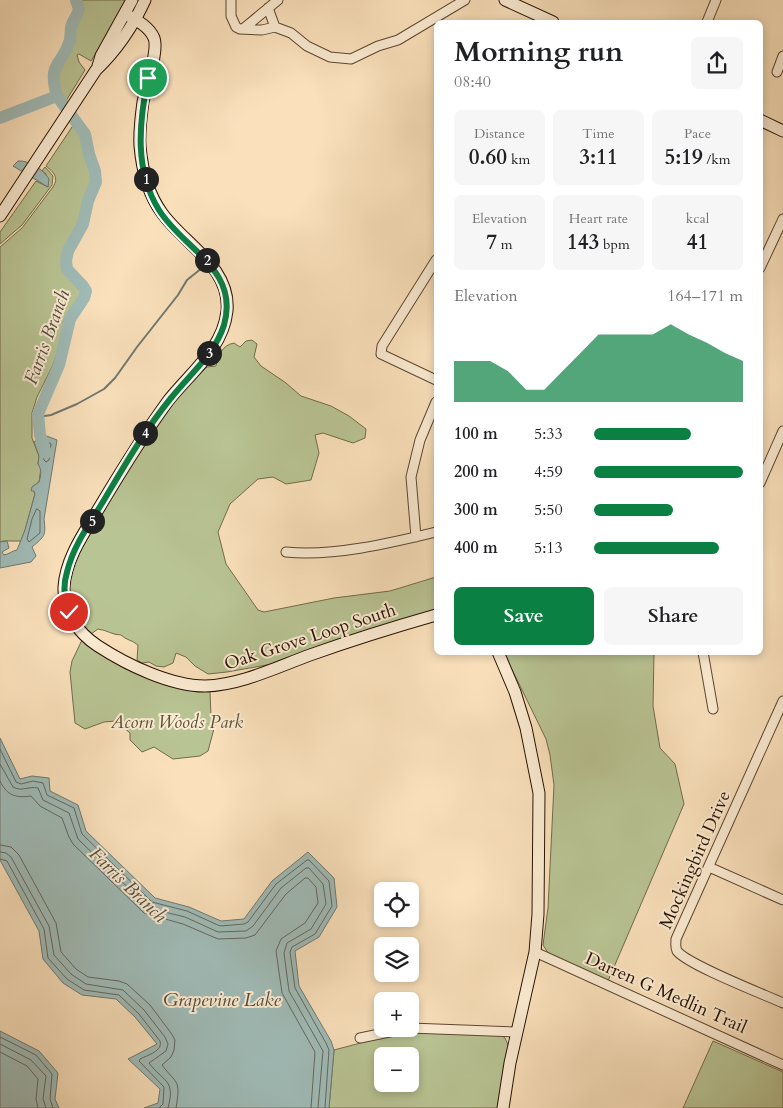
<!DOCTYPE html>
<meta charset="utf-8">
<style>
body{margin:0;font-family:Cardo,serif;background:#f6f6f6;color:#202124;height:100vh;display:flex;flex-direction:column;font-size:19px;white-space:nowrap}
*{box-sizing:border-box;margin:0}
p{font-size:16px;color:#757577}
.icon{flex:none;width:28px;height:28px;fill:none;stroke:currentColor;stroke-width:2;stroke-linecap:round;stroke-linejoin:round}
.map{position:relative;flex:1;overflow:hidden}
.sheet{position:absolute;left:434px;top:20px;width:329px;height:635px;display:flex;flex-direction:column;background:#fff;border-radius:8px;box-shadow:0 2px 8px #0003}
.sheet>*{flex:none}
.tools{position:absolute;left:374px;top:882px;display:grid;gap:10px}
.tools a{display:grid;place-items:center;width:45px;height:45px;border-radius:8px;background:#fff;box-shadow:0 2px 8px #0003;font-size:25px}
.pin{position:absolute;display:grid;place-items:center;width:42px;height:42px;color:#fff;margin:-21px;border:2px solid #fff;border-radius:50%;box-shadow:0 1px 5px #0007}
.km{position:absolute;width:25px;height:25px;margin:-12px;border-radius:50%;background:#222;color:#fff;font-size:14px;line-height:25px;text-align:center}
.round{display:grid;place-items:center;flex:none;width:52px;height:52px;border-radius:8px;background:#f6f6f6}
.overview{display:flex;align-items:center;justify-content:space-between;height:85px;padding:0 20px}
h1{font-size:28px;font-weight:800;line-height:38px}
.figures{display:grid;grid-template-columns:repeat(3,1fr);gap:8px;height:85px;padding:5px 20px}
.figures div{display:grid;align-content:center;border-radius:8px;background:#f6f6f6;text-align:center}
.figures b{font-size:21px;font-weight:800}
.figures small{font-size:14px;font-weight:400}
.figures p{font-size:14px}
.chart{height:140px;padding:10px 20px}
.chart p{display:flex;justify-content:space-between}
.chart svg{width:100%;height:90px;margin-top:5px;fill:#0b8043;opacity:.7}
.action{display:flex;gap:10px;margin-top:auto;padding:10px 20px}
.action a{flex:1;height:58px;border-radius:8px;background:#0b8043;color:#fff;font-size:20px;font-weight:800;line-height:58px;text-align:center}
.action a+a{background:#f6f6f6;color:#202124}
ul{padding:0 20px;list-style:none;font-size:16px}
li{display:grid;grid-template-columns:80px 60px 1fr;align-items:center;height:38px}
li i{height:12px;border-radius:6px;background:#0b8043}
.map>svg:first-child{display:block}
.green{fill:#b9c494;stroke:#716b4c;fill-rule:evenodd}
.water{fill:#a0bcb8;stroke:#707870}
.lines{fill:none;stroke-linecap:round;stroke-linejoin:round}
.shore{stroke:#64675e;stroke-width:1}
.stream{stroke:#707870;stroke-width:2}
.river{stroke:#a0bcb8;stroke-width:12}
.street-casing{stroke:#5d4631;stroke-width:11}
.secondary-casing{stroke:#291203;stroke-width:13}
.street{stroke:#fcecd3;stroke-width:9}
.secondary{stroke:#fcecd3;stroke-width:11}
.route-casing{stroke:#fff;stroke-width:10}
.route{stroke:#0b8043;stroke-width:6}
.labels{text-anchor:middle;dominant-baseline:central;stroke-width:4;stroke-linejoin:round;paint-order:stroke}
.street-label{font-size:18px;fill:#291203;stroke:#fcecd3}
.park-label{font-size:18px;font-style:italic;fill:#5b5036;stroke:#fcecd3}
.water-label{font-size:19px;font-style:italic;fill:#534e42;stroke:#fcecd3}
</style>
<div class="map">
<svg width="783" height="1108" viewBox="0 0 783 1108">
<rect width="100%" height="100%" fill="#fae1bc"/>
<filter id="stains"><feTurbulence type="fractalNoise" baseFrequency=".004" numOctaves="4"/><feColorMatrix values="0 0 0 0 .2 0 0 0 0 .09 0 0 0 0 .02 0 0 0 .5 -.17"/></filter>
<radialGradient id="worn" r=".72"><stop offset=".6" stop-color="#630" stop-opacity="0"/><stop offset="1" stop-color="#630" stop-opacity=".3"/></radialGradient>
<path class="green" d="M 76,0 L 128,0 L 91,61 L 79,54 L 77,55 L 79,62 L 85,70 L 64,104 L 57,96 L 54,74 L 55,66 L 61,57 L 70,40 L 73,22 L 79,9 Z
M 76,121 L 86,142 L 86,156 L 91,168 L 93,182 L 85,198 L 79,226 L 66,247 L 62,267 L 64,272 L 81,292 L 81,297 L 70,310 L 64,321 L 63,334 L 53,365 L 37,397 L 32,413 L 32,438 L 39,456 L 38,464 L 41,468 L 39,482 L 32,487 L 35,494 L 25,530 L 21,541 L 3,541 L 0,542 L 0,247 L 22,228 L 53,187 C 59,177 54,173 46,166 Z
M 45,167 L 53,176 L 52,185 L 22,225 L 0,244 L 0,232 L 36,181 L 48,187 L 46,174 L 42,171 Z
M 252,340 L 257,344 L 254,357 L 261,366 L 286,383 L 301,396 L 331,406 L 349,416 L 366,429 L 365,438 L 353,443 L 323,433 L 315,435 L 319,453 L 311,480 L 286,484 L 273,477 L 258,479 L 230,504 L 218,532 L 226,564 L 258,610 L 264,612 L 334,598 L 390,591 L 436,577 L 436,611 L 331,643 L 272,664 L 227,672 L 208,674 L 195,666 L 186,657 L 176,653 L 173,663 L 164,667 L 156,666 L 149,662 L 142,663 L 137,660 L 138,645 C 132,640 126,640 121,635 C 112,635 107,630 98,629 L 91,634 C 76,619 67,601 70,579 C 74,555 90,532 103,511 C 133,460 163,408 207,367 L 216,366 C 218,356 222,345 234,343 L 240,347 L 246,341 Z
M 82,640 C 96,649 109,660 124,668 C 151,682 180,689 210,692 L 211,716 L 215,725 L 208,751 L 200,756 L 173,759 L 154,747 L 142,752 L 130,740 L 130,733 L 116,721 L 104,722 L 85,729 L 75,723 L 70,672 L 72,661 Z
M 504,653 L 654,653 L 653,706 L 660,748 L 675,764 L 684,804 L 608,981 L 550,956 L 543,945 L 548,908 L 554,785 L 550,755 L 546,739 Z
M 416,1031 L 501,1035 L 505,1038 L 509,1047 L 500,1108 L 329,1108 L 334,1050 L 395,1034 ZM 382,1056 L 410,1056 L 410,1084 L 382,1084 Z
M 713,1041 L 783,1072 L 783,1108 L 683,1108 Z"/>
<path class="water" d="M 18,161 C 29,160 44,170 49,179 L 48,187 L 13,166 Z
M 44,435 L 57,440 L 44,519 C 46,536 45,536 32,547 L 36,556 L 31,562 L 0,568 L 0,542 L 7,541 L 9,548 L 2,552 L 4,555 C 9,554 12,551 17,550 L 25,530 L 35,494 L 34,491 L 31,491 L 32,487 L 39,482 C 41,475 42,470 38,464 L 39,456 L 34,442 Z
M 0,738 L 20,779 L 32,776 L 49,778 L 50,791 L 78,805 L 86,831 L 155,898 L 189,907 L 221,921 L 244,919 L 272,881 L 308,852 L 334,878 L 337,907 L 319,937 L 295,951 L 299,986 L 331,1041 L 334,1050 L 329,1108 L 144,1108 L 158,1103 L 160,1089 L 128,1059 L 157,1044 L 135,1017 L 116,999 L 82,995 L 63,983 L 43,959 L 39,931 L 0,860 Z
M 0,1031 L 39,1051 L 58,1073 L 55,1099 L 59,1108 L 0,1108 Z"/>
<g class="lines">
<path class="shore" d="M 46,441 L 51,444 L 49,460 L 46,462 L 44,460 L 41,445 Z
M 37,509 L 40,511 L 40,533 L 29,542 L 27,539 L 32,519 Z
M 0,749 L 16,782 L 21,784 L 33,781 L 43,783 L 47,795 L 74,808 L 82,834 L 152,902 L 187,911 L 220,926 L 244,924 L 248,922 L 276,884 L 307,860 L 309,860 L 329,881 L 332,906 L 315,934 L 292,947 L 290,952 L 295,988 L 326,1043 L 329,1050 L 325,1108
M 0,764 L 13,787 C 22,792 28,786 38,788 L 43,800 L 69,813 L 78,839 L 147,906 L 152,909 L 185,917 L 218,932 L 246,931 L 253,926 L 281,888 L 306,868 L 309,868 L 323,884 L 326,904 L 311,929 L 287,943 L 284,953 L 289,991 L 323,1051 L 318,1108
M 0,781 C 7,796 16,798 31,796 L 40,806 L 62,818 L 69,837 L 73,844 L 144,913 L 183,924 L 218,939 L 246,938 L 255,935 L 286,894 L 305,878 L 308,878 L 316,887 L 318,903 L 305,923 L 281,939 L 276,951 L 282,993 L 315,1052 L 311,1108
M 0,845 L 11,847 L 19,855 L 56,923 L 61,952 L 76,969 L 88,977 L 119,981 L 127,984 L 150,1005 L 171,1033 L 175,1040 L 174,1050 L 171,1057 L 162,1065 C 177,1085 181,1079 176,1108
M 0,852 L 6,853 L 11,857 L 49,926 L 54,955 L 71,974 L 86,984 L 123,990 L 144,1010 L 165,1037 L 168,1044 L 166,1051 L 149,1063 C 163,1082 176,1079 168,1108
M 0,859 L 7,861 L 44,929 L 48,958 L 67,979 L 84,990 L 119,995 L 139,1014 L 160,1041 C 163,1051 148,1055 140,1059 L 139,1061 L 164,1087 L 163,1104 L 159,1108
M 0,1037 L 36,1055 L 52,1074 L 50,1099 L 53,1108
M 0,1044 L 31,1060 L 46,1076 L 43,1099 L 46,1108
M 0,1052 L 27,1066 L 38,1079 L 36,1099 L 38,1108"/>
<path class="stream" d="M 38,417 L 51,415 L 77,404 L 104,389 L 115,378 L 137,347 L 178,295 L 187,280 L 202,268"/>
<path class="river" d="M 57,96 C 47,62 62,67 70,40 C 71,35 70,29 72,24 C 74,19 78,15 79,9 L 76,0
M 0,118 L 57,96 L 85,134 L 89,154 L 95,171 L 96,182 L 88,201 L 83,224 L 68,251 L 66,261 L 67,269 L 83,286 L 86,291 L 84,298 L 70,319 L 59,365 L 38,414 L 40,435 L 46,453"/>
<g class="street-casing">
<path id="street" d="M 231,0 L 231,16 L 236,27 L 240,29 L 262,30 L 275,27 L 291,33 L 307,46 L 330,57 L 351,59 L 378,46 L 398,40 L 465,0
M 268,8 L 275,27
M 707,22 L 716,0
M 243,29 L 278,0
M 777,72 L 783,56
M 436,260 L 382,346 L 381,354 L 436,380
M 760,268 L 783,219
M 760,483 L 783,431
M 416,537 L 411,477 L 420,440 L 436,402
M 286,552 C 332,557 391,543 436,532
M 703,652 L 713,709
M 783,701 L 676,939 C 676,943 675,947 677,951 C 688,965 763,994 783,1003
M 709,867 L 783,900
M 535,952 L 783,1065
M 410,1028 L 517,1032
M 360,1038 L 404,1029"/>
</g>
<g class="secondary-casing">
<path id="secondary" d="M 505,0 L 553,22
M 125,14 C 136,20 149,26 154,38 C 159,50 146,87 143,102 C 141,117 139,131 140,146 C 142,169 148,194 162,213 C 184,244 231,267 227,311 C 223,349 190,373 168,401 C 144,434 123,468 102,503 C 87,529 66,556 64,587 C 63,612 78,633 98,646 C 127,665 171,686 205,686 C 241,685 277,667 310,655 C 352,640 394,627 436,615
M 98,66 L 101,56 L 132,0
M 760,120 L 783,131
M 0,216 L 96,70 C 117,50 133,26 145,0
M 498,652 L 515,692 L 526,728 L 539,793 L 538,914 L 535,952 L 510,1063 L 503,1108"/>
</g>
<use href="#street" class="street"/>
<use href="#secondary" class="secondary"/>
</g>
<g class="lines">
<g class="route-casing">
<path id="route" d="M 69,612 C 64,599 63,585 67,572 C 73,547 88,526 101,505 C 123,468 144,431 171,398 C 190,374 215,354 224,325 C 240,269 183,249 159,210 C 134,170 139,122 148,78"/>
</g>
<use href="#route" class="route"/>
</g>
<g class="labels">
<g class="street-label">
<text transform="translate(310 637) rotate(-18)">Oak Grove Loop South</text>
<text transform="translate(695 860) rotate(-66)">Mockingbird Drive</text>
<text transform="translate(666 993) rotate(24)">Darren G Medlin Trail</text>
</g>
<g class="park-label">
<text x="177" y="722">Acorn Woods Park</text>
</g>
<g class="water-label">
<text transform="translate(47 337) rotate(-70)">Farris Branch</text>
<text transform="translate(128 885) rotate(44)">Farris Branch</text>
<text x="222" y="1000">Grapevine Lake</text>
</g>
</g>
<rect width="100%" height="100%" filter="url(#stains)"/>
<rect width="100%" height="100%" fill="url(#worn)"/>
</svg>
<div class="tools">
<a><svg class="icon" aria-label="locate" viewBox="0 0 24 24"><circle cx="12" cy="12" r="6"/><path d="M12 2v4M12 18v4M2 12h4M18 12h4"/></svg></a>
<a><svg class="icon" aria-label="layers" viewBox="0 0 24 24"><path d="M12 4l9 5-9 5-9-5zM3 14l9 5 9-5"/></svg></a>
<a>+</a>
<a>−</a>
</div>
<div class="pin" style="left:148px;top:78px;background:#1e9e55"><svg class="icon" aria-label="arrive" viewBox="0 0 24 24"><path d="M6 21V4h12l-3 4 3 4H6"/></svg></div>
<div class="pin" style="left:69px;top:612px;background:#d93025"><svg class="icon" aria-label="check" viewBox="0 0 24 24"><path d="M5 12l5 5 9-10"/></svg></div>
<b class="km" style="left:146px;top:179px">1</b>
<b class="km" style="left:207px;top:260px">2</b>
<b class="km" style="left:209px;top:353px">3</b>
<b class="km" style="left:145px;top:433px">4</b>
<b class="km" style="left:92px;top:521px">5</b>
<section class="sheet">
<div class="overview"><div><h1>Morning run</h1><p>08:40</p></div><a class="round"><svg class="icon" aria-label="share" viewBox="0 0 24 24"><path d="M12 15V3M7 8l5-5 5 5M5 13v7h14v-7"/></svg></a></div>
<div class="figures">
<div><p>Distance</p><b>0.60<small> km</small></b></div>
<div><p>Time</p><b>3:11</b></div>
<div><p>Pace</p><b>5:19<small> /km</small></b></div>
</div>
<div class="figures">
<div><p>Elevation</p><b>7<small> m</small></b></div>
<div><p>Heart rate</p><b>143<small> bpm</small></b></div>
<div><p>kcal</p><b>41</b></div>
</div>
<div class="chart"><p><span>Elevation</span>164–171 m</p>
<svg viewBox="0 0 160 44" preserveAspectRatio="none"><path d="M0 44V24L10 24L20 24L30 29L40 38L50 38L60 29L70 20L80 11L90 11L100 11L110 11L120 6L130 11L140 15L150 20L160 24V44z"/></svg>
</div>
<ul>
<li><b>100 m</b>5:33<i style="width:65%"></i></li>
<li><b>200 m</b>4:59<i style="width:100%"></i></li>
<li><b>300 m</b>5:50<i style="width:53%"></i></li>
<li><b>400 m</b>5:13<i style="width:84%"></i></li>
</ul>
<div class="action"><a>Save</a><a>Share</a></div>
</section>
</div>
